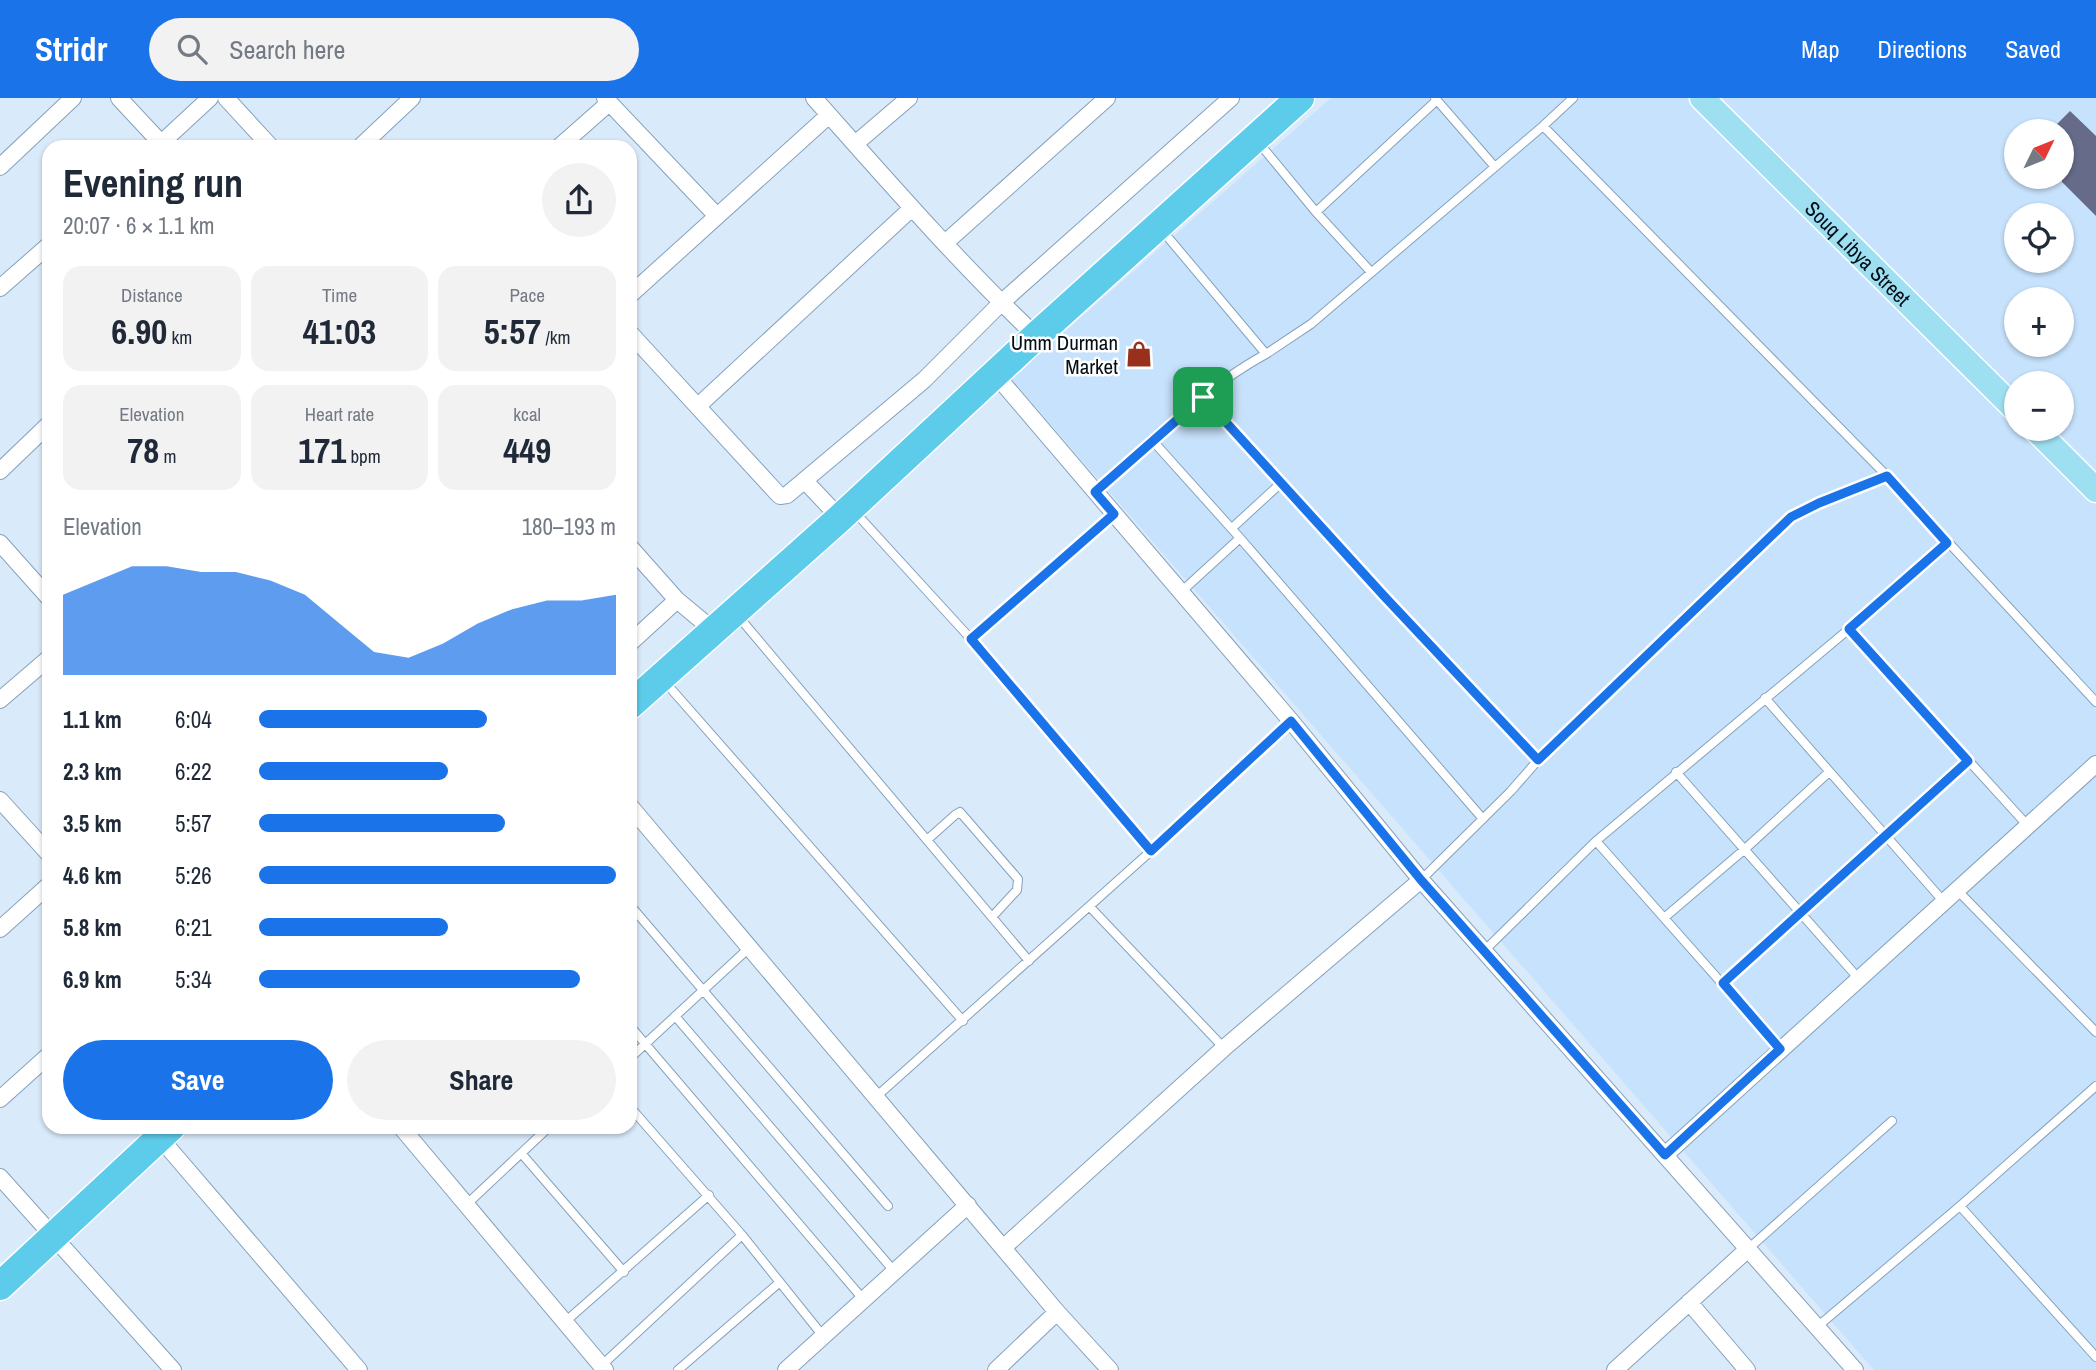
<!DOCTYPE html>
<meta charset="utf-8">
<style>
body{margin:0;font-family:"Archivo Narrow",sans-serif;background:#f2f2f3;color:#1f2937;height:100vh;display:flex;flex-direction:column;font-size:26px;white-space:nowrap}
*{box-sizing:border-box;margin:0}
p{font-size:23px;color:#747a83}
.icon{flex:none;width:38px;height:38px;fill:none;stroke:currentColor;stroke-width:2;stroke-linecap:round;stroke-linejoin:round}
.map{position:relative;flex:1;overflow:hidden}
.details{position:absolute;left:42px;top:42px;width:595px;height:994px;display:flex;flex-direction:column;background:#fff;border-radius:21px;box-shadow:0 2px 5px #0004}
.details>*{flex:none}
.needle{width:46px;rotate:47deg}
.tools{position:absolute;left:2004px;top:21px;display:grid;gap:14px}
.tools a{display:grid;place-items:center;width:70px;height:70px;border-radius:50%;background:#fff;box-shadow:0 2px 5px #0004;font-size:35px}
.pin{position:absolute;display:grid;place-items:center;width:60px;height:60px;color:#fff;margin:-30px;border-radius:14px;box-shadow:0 4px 10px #0006}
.round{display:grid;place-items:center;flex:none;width:74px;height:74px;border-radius:37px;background:#f2f2f3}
.headline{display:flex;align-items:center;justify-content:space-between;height:119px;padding:0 21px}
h1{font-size:38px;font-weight:700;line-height:52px}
.metrics{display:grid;grid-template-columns:repeat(3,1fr);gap:10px;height:119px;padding:7px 21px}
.metrics div{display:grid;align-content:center;border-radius:18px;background:#f2f2f3;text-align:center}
.metrics b{font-size:35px;font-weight:700}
.metrics small{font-size:19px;font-weight:400}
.metrics p{font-size:19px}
.chart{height:196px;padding:14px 21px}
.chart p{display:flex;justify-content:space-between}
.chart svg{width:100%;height:126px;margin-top:7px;fill:#1a73e8;opacity:.7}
.cta{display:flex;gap:14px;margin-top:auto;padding:14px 21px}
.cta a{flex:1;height:80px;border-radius:42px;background:#1a73e8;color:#fff;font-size:28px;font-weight:700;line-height:80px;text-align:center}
.cta a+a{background:#f2f2f3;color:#1f2937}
ul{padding:0 21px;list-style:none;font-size:23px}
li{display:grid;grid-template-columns:112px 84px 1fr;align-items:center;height:52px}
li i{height:18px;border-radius:9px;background:#1a73e8}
header{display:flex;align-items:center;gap:42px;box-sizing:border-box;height:98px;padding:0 35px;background:#1a73e8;color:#fff}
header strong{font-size:33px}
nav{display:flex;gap:38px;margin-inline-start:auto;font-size:24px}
.search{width:490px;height:63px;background:#f2f2f3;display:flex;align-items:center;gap:18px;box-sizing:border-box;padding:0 24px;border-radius:38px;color:#747a83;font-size:26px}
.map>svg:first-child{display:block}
.built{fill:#c7e2fc;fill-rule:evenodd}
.building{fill:#666b89}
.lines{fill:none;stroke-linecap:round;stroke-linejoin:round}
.lane-casing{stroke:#86a1ba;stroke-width:10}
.street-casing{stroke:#86a1ba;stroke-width:18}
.primary-casing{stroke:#fff;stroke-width:27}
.highway-casing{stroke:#fff;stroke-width:31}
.lane{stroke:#fff;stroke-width:8}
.street{stroke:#fff;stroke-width:16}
.primary{stroke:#9ee0f2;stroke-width:24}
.highway{stroke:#5dcbea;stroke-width:28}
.route-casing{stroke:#fff;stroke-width:14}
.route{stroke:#1a73e8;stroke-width:9}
.labels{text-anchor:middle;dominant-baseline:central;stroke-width:5;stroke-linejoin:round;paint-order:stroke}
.street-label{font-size:21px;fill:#050d16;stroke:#fff}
.poi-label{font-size:21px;fill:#050d16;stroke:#fff;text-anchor:end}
</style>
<header>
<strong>Stridr</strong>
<div class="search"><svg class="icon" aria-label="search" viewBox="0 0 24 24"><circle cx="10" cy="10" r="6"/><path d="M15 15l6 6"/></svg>Search here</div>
<nav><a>Map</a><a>Directions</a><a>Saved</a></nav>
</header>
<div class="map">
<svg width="2096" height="1272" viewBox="0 0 2096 1272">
<rect width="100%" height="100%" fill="#d9eafa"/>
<path class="built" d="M 1331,0 L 2096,0 L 2096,1272 L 1874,1272 L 1011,281 ZM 2016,33 L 2062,33 L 2062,79 L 2016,79 ZM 2016,117 L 2062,117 L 2062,163 L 2016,163 ZM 2016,201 L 2062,201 L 2062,247 L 2016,247 ZM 2016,285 L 2062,285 L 2062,331 L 2016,331 Z"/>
<path class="building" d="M 2070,13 L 2096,38 L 2096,118 L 2062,84 L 2062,30 L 2057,26 Z"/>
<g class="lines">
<g class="lane-casing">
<path id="lane" d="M 1435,0 L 1495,69
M 1543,28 L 1887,378 L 2096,604
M 1259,45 L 1316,114 L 1371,174
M 1316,114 L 1437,2
M 1161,131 L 1266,256 L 1311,226 L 1543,28 L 1573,0
M 1203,299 L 1384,498 L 1538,662
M 1152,342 L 1240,440 L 1483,721
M 1095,394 C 1148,345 1202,291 1266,256
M 853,412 L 971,541 L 1151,753
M 1232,430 L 1281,385
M 1181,494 L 1240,440
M 738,518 L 1029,863
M 1849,531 L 2028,728
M 971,541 L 1114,416
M 665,584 L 963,923
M 1765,600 L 1944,804
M 1676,674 L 1859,881
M 927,742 L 955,717 L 960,714 L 1018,781 L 1017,792 L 992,819
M 1596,743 L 1780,951
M 1421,782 L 1511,693 L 1538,662 L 1791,419 L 1819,405 L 1887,378
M 1957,792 L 2096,934
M 630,807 L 888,1108
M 1090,809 L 1224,950
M 1664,820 L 1745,751 L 1829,674
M 1485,852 L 1596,743 L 1849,531 L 1947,445
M 1723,885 L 1968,663
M 675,918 L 894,1173
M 630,928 L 863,1201
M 630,960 L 750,849
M 877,998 L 1151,753 L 1291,623
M 630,1009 L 742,1137 L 823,1238
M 521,1055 L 624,1174
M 466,1107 L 549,1029
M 1960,1108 L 2096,1259
M 1748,1151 L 1892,1023
M 565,1224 L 709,1097
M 1817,1229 L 1960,1108 L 2096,988
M 601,1268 L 742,1137
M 678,1272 L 780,1184"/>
</g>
<g class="street-casing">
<path id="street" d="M 119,0 L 161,45
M 226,0 L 271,49
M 605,0 L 716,117
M 814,0 C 886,81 957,163 1036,238
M 855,46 L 909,0
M 157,49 L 210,0
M 360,49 L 412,0
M 559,49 L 609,5
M 0,69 L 73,0
M 945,145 L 1107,0
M 0,190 L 49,147
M 630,197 L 829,17
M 630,235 L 777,395 L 780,398 L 787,397 L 924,282 L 1001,205 L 1231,0
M 995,276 L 1291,623 L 1421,782 L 1855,1272
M 698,308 L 912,110
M 0,373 L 49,326
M 805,383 L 840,420
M 0,445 L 49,500
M 630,449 L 677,502 L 713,532
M 630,545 L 677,502
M 0,602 L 49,560
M 0,702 L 49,756
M 630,708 L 1057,1214 L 1110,1272
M 0,831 L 49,787
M 0,1001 L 49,957
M 401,1029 L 605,1272
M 160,1040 L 359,1272
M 1665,1057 L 2096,666
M 0,1079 L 173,1272
M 1004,1149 L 1224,950 L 1421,782
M 1689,1204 L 1747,1272
M 786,1272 L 968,1107
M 996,1272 L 1057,1214
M 1615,1272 L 1748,1151"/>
</g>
<g class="primary-casing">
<g id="primary">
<path id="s1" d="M 1702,0 L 2016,312"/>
<path d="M 2035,331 L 2096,392"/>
</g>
</g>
<g class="highway-casing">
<path id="highway" d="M 630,607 L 840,420 L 1036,238 L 1300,0
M 0,1188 L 171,1029"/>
</g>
<use href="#lane" class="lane"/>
<use href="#street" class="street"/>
<use href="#primary" class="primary"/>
<use href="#highway" class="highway"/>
</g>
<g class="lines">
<g class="route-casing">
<path id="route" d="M 1203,299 L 1384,498 L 1538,662 L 1791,419 L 1819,405 L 1887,378 L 1947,445 L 1849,531 L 1968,663 L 1723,885 L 1780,951 L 1665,1057 L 1421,782 L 1291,623 L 1151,753 L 971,541 L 1114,416 L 1095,394 Z"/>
</g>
<use href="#route" class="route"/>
</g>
<defs>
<g id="shop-bare" transform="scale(2.1)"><path d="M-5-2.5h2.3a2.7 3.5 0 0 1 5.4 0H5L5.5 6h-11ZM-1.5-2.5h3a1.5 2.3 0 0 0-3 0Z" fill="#99301c" stroke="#fff" stroke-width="2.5" paint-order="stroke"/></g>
</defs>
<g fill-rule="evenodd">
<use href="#shop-bare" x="1139" y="256"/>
</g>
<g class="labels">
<g class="street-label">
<text stroke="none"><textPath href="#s1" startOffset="220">Souq Libya Street</textPath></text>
</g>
<g class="poi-label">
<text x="1118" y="244">Umm Durman<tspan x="1118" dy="24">Market</tspan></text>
</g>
</g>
</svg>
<div class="tools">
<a><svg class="needle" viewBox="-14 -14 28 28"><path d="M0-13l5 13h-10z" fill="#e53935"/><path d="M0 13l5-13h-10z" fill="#747a83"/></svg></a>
<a><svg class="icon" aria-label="locate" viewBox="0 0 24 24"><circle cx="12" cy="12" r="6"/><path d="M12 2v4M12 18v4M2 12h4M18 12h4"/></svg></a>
<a>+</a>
<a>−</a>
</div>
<div class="pin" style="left:1203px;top:299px;background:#1e9e55"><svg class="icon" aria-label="arrive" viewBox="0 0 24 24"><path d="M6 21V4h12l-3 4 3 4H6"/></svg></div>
<section class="details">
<div class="headline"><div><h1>Evening run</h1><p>20:07 · 6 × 1.1 km</p></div><a class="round"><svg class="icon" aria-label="share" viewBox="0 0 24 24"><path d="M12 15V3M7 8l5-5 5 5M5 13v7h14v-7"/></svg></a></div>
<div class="metrics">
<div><p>Distance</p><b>6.90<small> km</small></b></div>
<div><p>Time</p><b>41:03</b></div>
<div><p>Pace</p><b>5:57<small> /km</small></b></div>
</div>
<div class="metrics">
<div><p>Elevation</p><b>78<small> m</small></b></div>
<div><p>Heart rate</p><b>171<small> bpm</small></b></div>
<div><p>kcal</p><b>449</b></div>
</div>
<div class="chart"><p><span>Elevation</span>180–193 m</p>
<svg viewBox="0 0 160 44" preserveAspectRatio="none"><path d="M0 44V16L10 11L20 6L30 6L40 8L50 8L60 11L70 16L80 26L90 36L100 38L110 33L120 26L130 21L140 18L150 18L160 16V44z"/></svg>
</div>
<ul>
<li><b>1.1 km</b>6:04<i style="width:64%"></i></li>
<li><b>2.3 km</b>6:22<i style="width:53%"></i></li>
<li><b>3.5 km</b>5:57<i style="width:69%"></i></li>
<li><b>4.6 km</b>5:26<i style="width:100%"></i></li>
<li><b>5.8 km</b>6:21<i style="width:53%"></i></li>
<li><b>6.9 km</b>5:34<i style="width:90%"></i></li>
</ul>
<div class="cta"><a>Save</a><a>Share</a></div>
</section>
</div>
